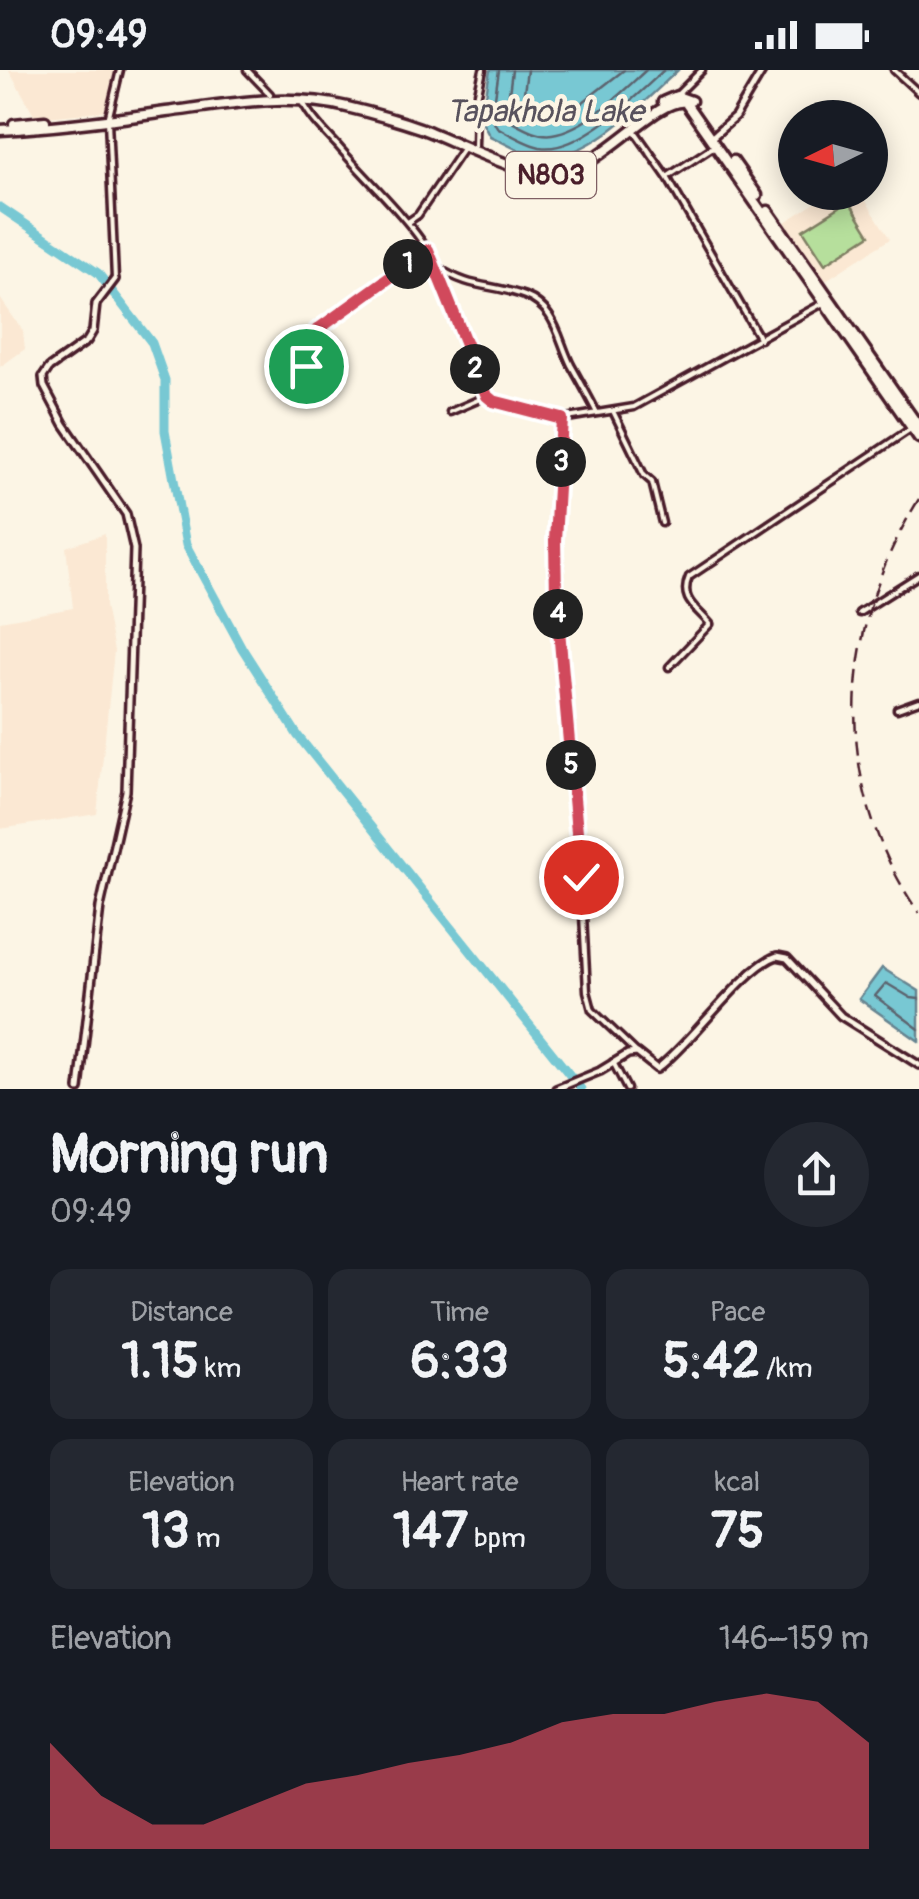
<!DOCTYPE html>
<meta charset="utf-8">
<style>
body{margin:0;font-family:Pangolin,sans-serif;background:#242831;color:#f1f3f6;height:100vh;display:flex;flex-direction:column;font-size:38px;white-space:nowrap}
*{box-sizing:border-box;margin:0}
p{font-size:32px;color:#9ea1a6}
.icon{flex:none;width:55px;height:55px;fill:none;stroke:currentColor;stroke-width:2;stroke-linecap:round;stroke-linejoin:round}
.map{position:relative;height:1019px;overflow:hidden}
.drawer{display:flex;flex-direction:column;background:#171b24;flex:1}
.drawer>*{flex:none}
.needle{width:65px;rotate:265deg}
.tools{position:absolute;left:778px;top:30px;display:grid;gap:20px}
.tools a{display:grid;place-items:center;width:110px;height:110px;border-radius:50%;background:#171b24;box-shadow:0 5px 25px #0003;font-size:50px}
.pin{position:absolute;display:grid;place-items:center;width:85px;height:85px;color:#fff;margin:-42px;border:5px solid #fff;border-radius:50%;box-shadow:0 2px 10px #0007}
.km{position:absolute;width:50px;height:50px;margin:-25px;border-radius:50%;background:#222;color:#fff;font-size:28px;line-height:50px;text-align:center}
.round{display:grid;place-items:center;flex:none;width:105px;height:105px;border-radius:52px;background:#242831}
.overview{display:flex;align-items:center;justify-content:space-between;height:170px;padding:0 50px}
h1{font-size:55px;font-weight:700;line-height:75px}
.figures{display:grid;grid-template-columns:repeat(3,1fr);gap:15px;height:170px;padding:10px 50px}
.figures div{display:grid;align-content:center;border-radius:20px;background:#242831;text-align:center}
.figures b{font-size:50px;font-weight:700}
.figures small{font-size:28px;font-weight:400}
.figures p{font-size:28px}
.chart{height:280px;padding:20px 50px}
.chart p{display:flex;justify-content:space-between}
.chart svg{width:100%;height:180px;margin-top:10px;fill:#d1495b;opacity:.7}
.status{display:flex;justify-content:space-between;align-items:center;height:70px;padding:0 50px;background:#171b24;direction:ltr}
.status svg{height:28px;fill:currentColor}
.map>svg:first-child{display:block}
.built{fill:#fbe8d3}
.green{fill:#b6df9c;stroke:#807f64;stroke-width:2.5}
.water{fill:#78c8d3;stroke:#668490;stroke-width:2.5}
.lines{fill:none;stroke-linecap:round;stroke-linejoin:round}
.shore{stroke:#5c636e;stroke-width:2.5}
.river{stroke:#78c8d3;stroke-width:9}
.minor-casing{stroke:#4a1f2b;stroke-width:11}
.tertiary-casing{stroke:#4a1f2b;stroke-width:12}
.secondary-casing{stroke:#4a1f2b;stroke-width:12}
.trunk-casing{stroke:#4a1f2b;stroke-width:15}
.minor{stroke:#fcf5e5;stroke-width:4}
.tertiary{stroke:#fcf5e5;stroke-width:5}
.secondary{stroke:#fcf5e5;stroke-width:5}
.trunk{stroke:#fcf5e5;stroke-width:8}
.rail{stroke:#4a1f2b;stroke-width:2.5;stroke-dasharray:15 8;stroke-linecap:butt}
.route-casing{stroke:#fff;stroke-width:20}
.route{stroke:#d1495b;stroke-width:12}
.labels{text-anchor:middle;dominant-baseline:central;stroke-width:9;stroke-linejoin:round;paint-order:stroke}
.shield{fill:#fcf5e5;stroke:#7f5f63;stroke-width:2.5}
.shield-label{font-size:28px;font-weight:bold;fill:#4a1f2b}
.water-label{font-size:32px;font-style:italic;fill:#58525d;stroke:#fcf5e5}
</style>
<div class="status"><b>09:49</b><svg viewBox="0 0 49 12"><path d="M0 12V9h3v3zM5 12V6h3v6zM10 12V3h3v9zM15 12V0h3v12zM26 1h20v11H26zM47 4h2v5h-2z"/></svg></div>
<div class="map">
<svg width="919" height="1019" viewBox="0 0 919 1019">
<rect width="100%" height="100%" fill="#fcf5e5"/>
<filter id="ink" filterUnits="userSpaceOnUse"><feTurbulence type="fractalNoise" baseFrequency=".01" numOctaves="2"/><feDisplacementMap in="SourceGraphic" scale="20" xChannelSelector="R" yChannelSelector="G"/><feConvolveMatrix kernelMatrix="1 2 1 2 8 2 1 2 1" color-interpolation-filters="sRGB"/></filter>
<g filter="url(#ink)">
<path class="built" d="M 9,0 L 117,0 L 108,41 L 36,48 Z
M 831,123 L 861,123 L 890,169 L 823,212 L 785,152 Z
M 0,228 L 23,261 L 25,279 L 0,297 Z
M 105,464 L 105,536 L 114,581 L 97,744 L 0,759 L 0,551 L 73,538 L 66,477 Z"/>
<path class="green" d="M 849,131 L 870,165 L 825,194 L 803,160 Z"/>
<path class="water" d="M 490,0 L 678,0 C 646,30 589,91 541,87 C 524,85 505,73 490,66 L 482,51 Z
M 882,898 L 919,921 L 919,971 L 859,929 Z"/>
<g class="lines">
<path class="shore" d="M 499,0 L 492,48 L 497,57 C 509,64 526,74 540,77 C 579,84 637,25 664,0
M 512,0 L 506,48 C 518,54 537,67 552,64 C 586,59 621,23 646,0
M 527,0 L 522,38 L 549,49 L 574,39 L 624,0
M 919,929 L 911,928 L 886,913 L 875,926 L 919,959"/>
<path class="river" d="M 0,137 L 98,203 L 152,273 L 165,310 L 165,361 L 186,475 L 242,578 L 298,666 L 581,1019"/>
<g class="minor-casing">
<path id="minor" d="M 247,0 L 270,24
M 894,0 L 919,23
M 677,25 L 702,0
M 304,34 C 312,50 326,63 338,76 C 368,111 404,143 429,182 C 452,219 465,304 493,331 L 561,349 L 634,337 L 825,232
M 634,60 L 667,107 L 760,269
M 475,75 L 476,32 L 483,0
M 667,107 L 716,75
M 408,152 L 418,145 L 465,76
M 437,197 C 472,220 491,213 525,226 C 556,238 558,269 571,295 C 580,311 589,327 597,343
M 115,209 L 108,50 L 120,0
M 301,301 L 310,291 L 317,260 L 428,180
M 613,341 L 644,405 L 652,412 L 662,453
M 450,342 L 487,326
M 561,349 L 555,470 L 557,525 L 581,807 L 587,921 L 592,940 L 637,983
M 859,543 L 919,505
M 669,597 L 710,554 C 697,538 679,530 689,507 L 912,358
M 897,639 L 919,631
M 613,992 L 627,1019"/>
</g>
<g class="tertiary-casing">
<path id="tertiary" d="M 79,1019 L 100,837 L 126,721 L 134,479 L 126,444 L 64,354 L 44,316 L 43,307 L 49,298 L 87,271 L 93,261 L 96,234 L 115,209
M 556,1019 L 600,1001 L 628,984 L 637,983 L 657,999 C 692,973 744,897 777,886 L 787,888 L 841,946 L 919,995"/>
</g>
<g class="secondary-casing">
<path id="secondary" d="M 711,68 L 735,47 L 763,0"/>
</g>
<g class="trunk-casing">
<path id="trunk" d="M 663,32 L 677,26 L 691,31
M 14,54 L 45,51
M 0,60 C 56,57 111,50 166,42 C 228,34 286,22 347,37 C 372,43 397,50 420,58 C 450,69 529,109 556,105 C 601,98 657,27 685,32 L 919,368
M 733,91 L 757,125
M 768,141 L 919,357"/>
</g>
<use href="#minor" class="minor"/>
<use href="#tertiary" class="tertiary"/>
<use href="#secondary" class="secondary"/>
<use href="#trunk" class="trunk"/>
<path class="rail" d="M 919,429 C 838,558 830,715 919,843"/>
</g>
</g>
<g class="lines" filter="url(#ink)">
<g class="route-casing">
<path id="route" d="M 306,296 L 312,285 L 317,260 L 428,180 L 487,326 L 493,331 L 562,349 L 555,470 L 556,526 L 581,807"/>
</g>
<use href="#route" class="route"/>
</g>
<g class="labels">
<rect class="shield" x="506" y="82" width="90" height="46" rx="8"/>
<g class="shield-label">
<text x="551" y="105">N803</text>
</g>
<g class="water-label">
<text x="545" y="42">Tapakhola Lake</text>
</g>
</g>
</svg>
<div class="tools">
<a><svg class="needle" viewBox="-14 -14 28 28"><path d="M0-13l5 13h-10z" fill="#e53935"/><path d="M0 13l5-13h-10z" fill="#9ea1a6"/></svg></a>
</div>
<div class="pin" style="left:306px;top:296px;background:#1e9e55"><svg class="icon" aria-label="arrive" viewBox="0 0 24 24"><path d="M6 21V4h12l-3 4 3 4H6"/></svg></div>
<div class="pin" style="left:581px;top:807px;background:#d93025"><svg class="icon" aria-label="check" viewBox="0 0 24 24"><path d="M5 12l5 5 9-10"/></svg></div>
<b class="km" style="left:408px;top:194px">1</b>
<b class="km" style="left:475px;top:299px">2</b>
<b class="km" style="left:561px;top:392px">3</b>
<b class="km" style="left:558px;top:544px">4</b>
<b class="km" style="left:571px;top:695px">5</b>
</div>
<section class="drawer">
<div class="overview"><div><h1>Morning run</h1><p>09:49</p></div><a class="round"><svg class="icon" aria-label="share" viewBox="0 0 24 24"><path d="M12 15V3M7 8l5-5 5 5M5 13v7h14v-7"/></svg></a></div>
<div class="figures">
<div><p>Distance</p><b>1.15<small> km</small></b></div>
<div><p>Time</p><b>6:33</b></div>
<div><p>Pace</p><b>5:42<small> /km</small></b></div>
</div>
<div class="figures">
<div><p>Elevation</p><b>13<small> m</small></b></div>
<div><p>Heart rate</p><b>147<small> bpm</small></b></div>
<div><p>kcal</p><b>75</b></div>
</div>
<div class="chart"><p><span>Elevation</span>146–159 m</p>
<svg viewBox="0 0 160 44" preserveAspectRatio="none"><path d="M0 44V18L10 31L20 38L30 38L40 33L50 28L60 26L70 23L80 21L90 18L100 13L110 11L120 11L130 8L140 6L150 8L160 18V44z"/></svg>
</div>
</section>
